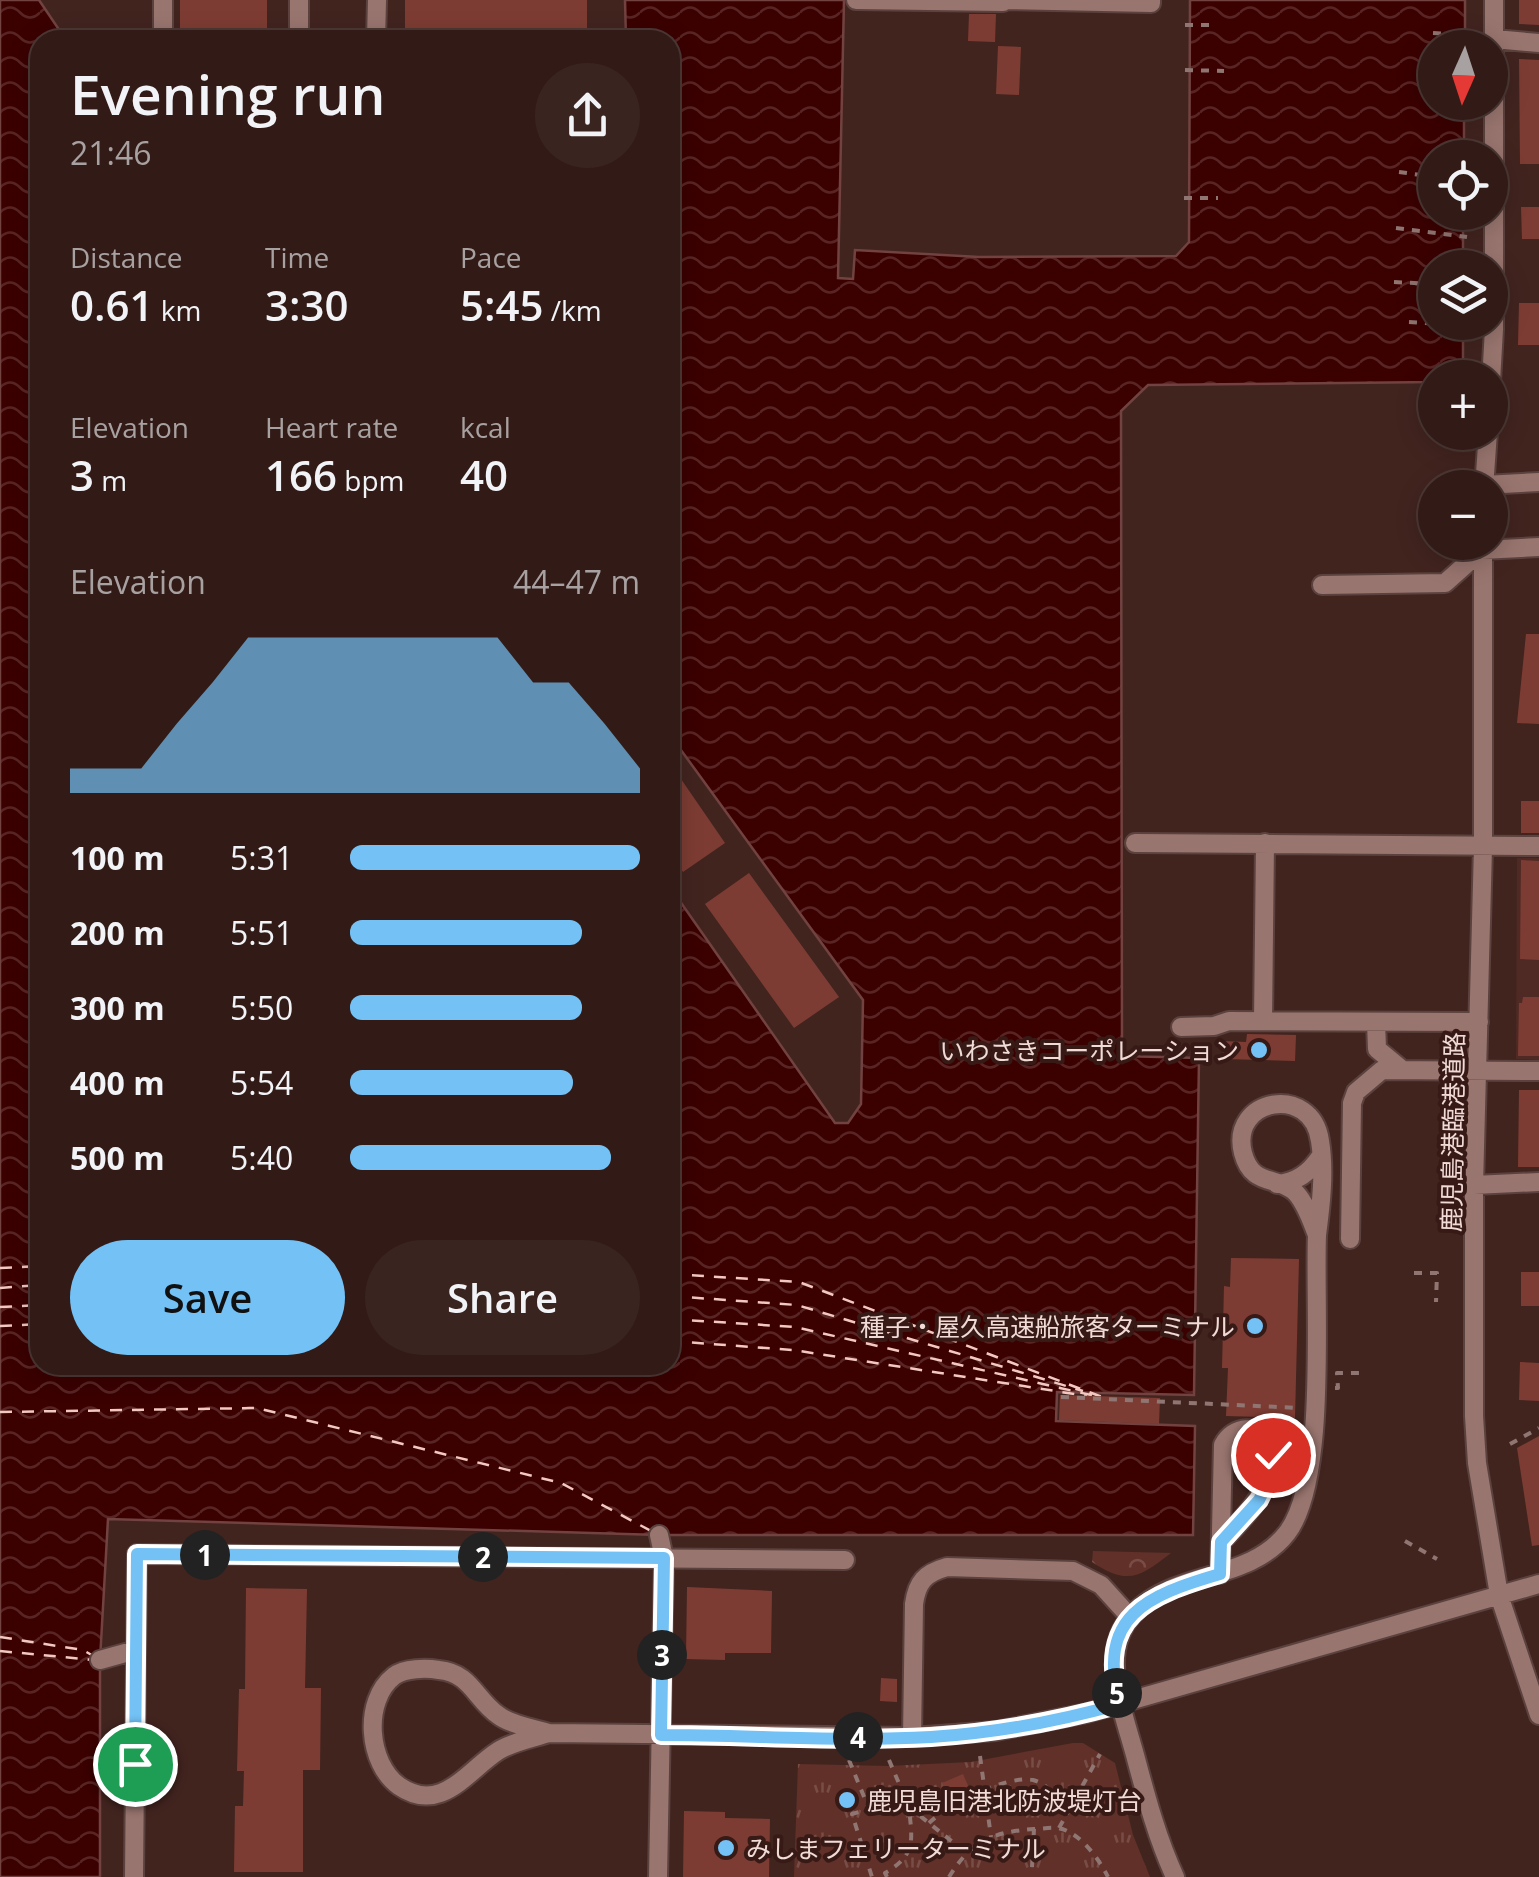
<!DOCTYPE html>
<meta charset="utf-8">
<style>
body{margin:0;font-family:"Open Sans","Noto Sans JP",sans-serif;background:#3a2420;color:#f1f3f6;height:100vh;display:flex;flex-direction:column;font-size:38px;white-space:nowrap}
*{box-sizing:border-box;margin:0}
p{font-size:32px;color:#a8a1a1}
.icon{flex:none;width:55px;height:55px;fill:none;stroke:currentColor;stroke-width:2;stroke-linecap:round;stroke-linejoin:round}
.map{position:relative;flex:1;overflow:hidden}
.side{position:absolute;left:30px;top:30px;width:650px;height:1345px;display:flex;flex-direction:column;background:#321b17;border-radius:30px;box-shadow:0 5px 25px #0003,0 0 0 2px #4d3936}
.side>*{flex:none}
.needle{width:65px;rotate:183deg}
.fabs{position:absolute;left:1418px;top:30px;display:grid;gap:20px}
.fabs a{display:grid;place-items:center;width:90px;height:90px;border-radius:50%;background:#321b17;box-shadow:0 5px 25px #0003,0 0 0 2px #4d3936;font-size:50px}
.pin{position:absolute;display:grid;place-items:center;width:85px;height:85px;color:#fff;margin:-42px;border:5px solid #fff;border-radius:50%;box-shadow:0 2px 10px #0007}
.km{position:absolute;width:50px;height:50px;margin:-25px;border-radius:50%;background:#222;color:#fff;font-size:28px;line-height:50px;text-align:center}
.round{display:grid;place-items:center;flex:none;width:105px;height:105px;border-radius:52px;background:#3a2420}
.headline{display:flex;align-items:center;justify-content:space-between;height:170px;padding:0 40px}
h1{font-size:55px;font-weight:600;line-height:75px}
.metrics{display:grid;grid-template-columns:repeat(3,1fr);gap:15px;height:170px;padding:10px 40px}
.metrics div{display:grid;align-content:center}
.metrics b{font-size:42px;font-weight:600}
.metrics small{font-size:28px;font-weight:400}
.metrics p{font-size:28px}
.chart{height:280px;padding:20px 40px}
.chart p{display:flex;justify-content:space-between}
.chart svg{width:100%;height:180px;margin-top:10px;fill:#73c1f5;opacity:.7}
.button{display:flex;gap:20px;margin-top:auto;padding:20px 40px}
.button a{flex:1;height:115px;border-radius:60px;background:#73c1f5;color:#111;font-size:40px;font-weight:600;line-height:115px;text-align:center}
.button a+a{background:#3a2420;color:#f1f3f6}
ul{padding:0 40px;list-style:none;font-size:32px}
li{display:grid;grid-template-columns:160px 120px 1fr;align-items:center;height:75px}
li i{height:25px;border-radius:12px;background:#73c1f5}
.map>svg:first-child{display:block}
.built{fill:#4f2a24}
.forest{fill:url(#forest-crowns)}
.park{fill:url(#park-tufts)}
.water{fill:url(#water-waves);stroke:#714240;stroke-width:2.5}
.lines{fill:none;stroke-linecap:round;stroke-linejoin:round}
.ferry{stroke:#f2c8c1;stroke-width:2.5;stroke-dasharray:12 10;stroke-linecap:butt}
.building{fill:#7d3c33}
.minor-casing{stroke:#5b423e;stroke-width:22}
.path{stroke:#907672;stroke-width:4;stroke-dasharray:8 8;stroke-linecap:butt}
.minor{stroke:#99756f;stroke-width:18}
.route-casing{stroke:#fff;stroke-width:20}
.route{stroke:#73c1f5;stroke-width:12}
.poi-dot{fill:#73c1f5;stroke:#371a16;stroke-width:4}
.labels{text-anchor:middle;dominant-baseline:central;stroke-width:8;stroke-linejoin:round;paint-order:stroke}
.poi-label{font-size:25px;fill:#f0dbd7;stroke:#371a16;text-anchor:end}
.street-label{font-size:25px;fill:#f0dbd7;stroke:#371a16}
</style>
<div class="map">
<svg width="1539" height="1877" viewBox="0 0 1539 1877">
<defs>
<pattern id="forest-crowns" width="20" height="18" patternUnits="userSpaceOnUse" patternTransform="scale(2.5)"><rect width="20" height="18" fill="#613028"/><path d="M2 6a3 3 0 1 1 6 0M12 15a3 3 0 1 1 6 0" fill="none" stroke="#784d46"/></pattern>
<pattern id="park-tufts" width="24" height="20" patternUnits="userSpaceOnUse" patternTransform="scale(2.5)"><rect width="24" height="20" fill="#613028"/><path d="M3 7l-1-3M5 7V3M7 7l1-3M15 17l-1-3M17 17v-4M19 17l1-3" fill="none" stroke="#784d46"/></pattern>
<pattern id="water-waves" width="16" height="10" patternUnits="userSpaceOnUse" patternTransform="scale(2.5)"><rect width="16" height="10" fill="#3b0000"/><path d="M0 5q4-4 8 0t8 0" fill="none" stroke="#582524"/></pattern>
</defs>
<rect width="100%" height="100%" fill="#42241f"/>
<path class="built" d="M 1517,858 L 1539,858 L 1539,1060 L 1516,1059 Z"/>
<path class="forest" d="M 1093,1551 L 1171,1553 C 1140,1577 1128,1586 1092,1562 Z"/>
<path class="park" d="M 1073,1743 L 1083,1743 L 1115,1763 L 1133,1835 L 1150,1877 L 794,1877 L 798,1764 L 887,1766 L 971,1762 Z"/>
<path class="water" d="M 0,0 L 39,0 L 66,40 L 40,40 L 40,1365 L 670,1365 L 670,887 L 835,1123 L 848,1123 L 861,1104 L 863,1000 L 670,735 L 670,40 L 626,40 L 625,0 L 844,0 L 838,278 L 853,279 L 855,250 L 979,257 L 1176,256 L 1189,242 L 1190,0 L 1465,0 L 1465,47 L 1435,48 L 1435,102 L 1464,103 L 1464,157 L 1435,158 L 1435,212 L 1463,213 L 1463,267 L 1435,268 L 1435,322 L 1463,323 L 1463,377 L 1435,378 L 1435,382 L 1148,385 L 1121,411 L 1122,1056 L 1199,1058 L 1194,1395 L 1057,1392 L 1056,1421 L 1195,1426 L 1193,1535 L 659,1535 L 108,1519 L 100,1660 L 100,1877 L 0,1877 Z"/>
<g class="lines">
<path class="ferry" d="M 0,1268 L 40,1266
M 670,1274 L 799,1282 L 1102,1397
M 0,1288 L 40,1285
M 670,1296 L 797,1305 L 1083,1391
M 0,1307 L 40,1305
M 670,1319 L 795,1327 L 1095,1396
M 0,1326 L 40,1324
M 670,1341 L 793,1350 L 1087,1396
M 0,1412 L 257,1408 L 561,1483 L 653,1532
M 0,1637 L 83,1650 L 95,1657
M 0,1651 L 94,1660"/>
</g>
<path class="building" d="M 180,0 L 267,0 L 267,40 L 180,40 Z
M 405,0 L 587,0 L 587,40 L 405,40 Z
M 1519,0 L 1539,0 L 1539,25 L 1519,24 Z
M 969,14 L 996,14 L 995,42 L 968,41 Z
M 998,46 L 1021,47 L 1019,95 L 996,94 Z
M 1519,59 L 1539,60 L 1539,164 L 1520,164 Z
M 1521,207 L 1539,207 L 1539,239 L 1522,239 Z
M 1519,303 L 1539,303 L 1539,345 L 1518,345 Z
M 1526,634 L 1539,634 L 1539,724 L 1517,723 Z
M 670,763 L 725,843 L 683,872 L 670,853 Z
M 1521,801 L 1539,801 L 1539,833 L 1521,833 Z
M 1521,860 L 1539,861 L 1539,960 L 1520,959 Z
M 749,873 L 839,997 L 794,1028 L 705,904 Z
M 1523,997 L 1539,997 L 1539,1056 L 1518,1056 L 1519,1003 L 1522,1003 Z
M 1247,1034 L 1296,1035 L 1295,1061 L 1223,1059 L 1223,1041 L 1246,1042 Z
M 1519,1090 L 1539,1090 L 1539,1167 L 1518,1167 Z
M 1231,1258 L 1299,1259 L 1295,1418 L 1226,1416 L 1228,1368 L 1222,1368 L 1224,1286 L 1230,1287 Z
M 1521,1272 L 1539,1272 L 1539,1306 L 1521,1306 Z
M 1520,1362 L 1539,1363 L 1539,1401 L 1519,1400 Z
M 1060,1395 L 1160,1398 L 1159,1424 L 1059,1420 Z
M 1539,1436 L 1539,1545 L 1532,1546 L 1517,1448 Z
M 687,1587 L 772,1591 L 771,1653 L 725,1653 L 725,1660 L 686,1659 Z
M 246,1588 L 307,1589 L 305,1688 L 321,1688 L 320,1770 L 303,1770 L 303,1872 L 234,1872 L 235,1806 L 243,1806 L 244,1771 L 237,1771 L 239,1689 L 245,1689 Z
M 881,1678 L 897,1679 L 897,1702 L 880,1701 Z
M 963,1774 L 970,1790 L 949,1799 L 942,1783 Z
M 684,1811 L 725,1812 L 725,1818 L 770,1819 L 769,1877 L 683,1877 Z"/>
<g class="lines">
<g class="minor-casing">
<path id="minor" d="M 856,0 L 1003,2
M 1003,0 L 1151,3 L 1151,0
M 1494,39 L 1539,43
M 163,40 L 163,0
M 299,40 L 299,0
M 376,40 L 377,0
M 1490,399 L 1494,329 L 1494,0
M 1484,485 L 1539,482
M 1484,488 L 1488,432
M 1483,542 L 1483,847 L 1474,1185 L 1474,1416 L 1477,1463 L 1499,1595 L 1539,1715
M 1482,550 L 1539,547
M 1322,585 L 1445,583 L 1482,550
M 1135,843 L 1539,846
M 1263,1021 L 1265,843
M 1376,1022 L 1377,1049 L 1400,1068
M 1181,1027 L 1214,1026 L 1229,1021 L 1479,1022
M 1277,1184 C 1297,1182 1309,1173 1320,1157
M 1474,1185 L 1539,1182
M 1350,1239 L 1352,1103 L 1356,1092 L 1382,1070 L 1539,1071
M 1220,1574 L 1223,1445 C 1233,1425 1259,1424 1273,1442 C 1274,1486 1251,1512 1221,1542
M 100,1660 L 136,1650
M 549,1733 C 533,1738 512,1742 498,1751 C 467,1771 441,1815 399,1786 C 368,1764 362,1701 394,1676 C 405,1668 426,1668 439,1670 C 471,1673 475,1699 498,1715 C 511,1725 533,1728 549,1733 L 912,1737 L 996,1731 L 1087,1713 L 1539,1584
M 912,1737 L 914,1604 C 917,1582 925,1573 947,1567 L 1073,1571 L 1101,1585 L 1130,1617
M 134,1877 L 137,1554 L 845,1560
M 658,1877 L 664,1558 L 659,1535
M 1175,1877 C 1157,1838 1146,1796 1135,1755 C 1116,1687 1088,1623 1173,1588 C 1212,1572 1259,1569 1287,1533 C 1328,1480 1314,1305 1317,1235 C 1311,1220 1306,1204 1296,1193 C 1278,1175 1252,1188 1243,1153 C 1229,1098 1312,1083 1320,1141 C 1325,1171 1321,1205 1317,1235"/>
</g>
<path class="path" d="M 1185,25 L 1217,25
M 1433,33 L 1468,35
M 1185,70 L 1224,71
M 1423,90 L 1435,92
M 1399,172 L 1435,177
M 1184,198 L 1218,198
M 1396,228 L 1467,237
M 1394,282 L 1435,284
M 1409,322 L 1468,326
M 1414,1273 L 1437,1273 L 1436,1302
M 1335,1388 L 1338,1388 L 1337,1373 L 1365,1373
M 1061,1397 L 1300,1408
M 1510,1444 L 1539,1428
M 1405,1541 L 1437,1559
M 980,1756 L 991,1837
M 849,1760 L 869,1809 L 852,1814 L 872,1877
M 889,1760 L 909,1807
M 929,1823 C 948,1805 1005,1775 1033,1780 C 1050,1784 1058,1801 1067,1814
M 1059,1828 L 1100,1754
M 1032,1867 L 1034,1829
M 887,1877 L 885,1873 C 917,1854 912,1841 909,1807 L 965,1852
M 949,1877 C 971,1841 992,1832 1034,1829 C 1041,1829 1051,1827 1058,1828 C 1080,1832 1099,1859 1108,1877"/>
<use href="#minor" class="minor"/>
</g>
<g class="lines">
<g class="route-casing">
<path id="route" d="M 135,1764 L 137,1554 L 664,1558 L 661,1735 C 751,1735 841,1742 931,1737 C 995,1733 1059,1721 1120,1704 C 1095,1616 1148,1595 1220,1574 L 1221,1542 L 1259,1500 L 1268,1482 L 1273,1455"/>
</g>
<use href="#route" class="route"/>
</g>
<g class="poi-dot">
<circle cx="1259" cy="1050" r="10"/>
<circle cx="1255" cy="1326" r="10"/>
<circle cx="847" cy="1800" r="10"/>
<circle cx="726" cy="1848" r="10"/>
</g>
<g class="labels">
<g class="poi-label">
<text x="1239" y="1050">いわさきコーポレーション</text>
<text x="1235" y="1326">種子・屋久高速船旅客ターミナル</text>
<text x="867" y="1800" text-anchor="start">鹿児島旧港北防波堤灯台</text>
<text x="746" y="1848" text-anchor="start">みしまフェリーターミナル</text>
</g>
<g class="street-label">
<text transform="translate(1452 1132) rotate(-89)">鹿児島港臨港道路</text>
</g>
</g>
</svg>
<div class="fabs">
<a><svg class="needle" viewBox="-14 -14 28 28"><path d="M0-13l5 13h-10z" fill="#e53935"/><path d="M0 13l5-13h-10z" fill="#a8a1a1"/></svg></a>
<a><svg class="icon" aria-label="locate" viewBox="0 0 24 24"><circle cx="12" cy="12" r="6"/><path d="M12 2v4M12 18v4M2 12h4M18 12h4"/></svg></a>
<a><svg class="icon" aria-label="layers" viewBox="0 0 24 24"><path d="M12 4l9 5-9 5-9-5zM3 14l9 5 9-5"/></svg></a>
<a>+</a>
<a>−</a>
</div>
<div class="pin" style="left:135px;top:1764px;background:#1e9e55"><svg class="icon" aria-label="arrive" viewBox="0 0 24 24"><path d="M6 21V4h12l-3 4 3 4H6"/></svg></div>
<div class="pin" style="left:1273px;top:1455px;background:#d93025"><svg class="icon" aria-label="check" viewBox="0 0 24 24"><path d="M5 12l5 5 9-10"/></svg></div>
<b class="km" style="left:205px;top:1555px">1</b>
<b class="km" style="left:483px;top:1557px">2</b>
<b class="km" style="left:662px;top:1655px">3</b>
<b class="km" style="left:858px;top:1737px">4</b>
<b class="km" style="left:1117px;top:1693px">5</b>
<section class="side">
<div class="headline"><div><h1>Evening run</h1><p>21:46</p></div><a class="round"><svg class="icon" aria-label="share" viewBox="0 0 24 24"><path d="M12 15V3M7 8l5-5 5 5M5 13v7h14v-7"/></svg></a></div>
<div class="metrics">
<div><p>Distance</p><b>0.61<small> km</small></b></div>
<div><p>Time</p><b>3:30</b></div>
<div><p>Pace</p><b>5:45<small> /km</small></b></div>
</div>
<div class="metrics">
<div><p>Elevation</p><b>3<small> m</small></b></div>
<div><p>Heart rate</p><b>166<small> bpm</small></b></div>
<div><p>kcal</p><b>40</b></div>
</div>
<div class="chart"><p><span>Elevation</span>44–47 m</p>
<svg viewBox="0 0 160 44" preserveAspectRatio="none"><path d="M0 44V38L10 38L20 38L30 27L40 17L50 6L60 6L70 6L80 6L90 6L100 6L110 6L120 6L130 17L140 17L150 27L160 38V44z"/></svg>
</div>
<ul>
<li><b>100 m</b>5:31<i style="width:100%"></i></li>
<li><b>200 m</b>5:51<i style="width:80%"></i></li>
<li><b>300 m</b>5:50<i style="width:80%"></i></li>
<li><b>400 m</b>5:54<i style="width:77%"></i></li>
<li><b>500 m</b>5:40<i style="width:90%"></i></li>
</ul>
<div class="button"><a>Save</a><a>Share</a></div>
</section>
</div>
